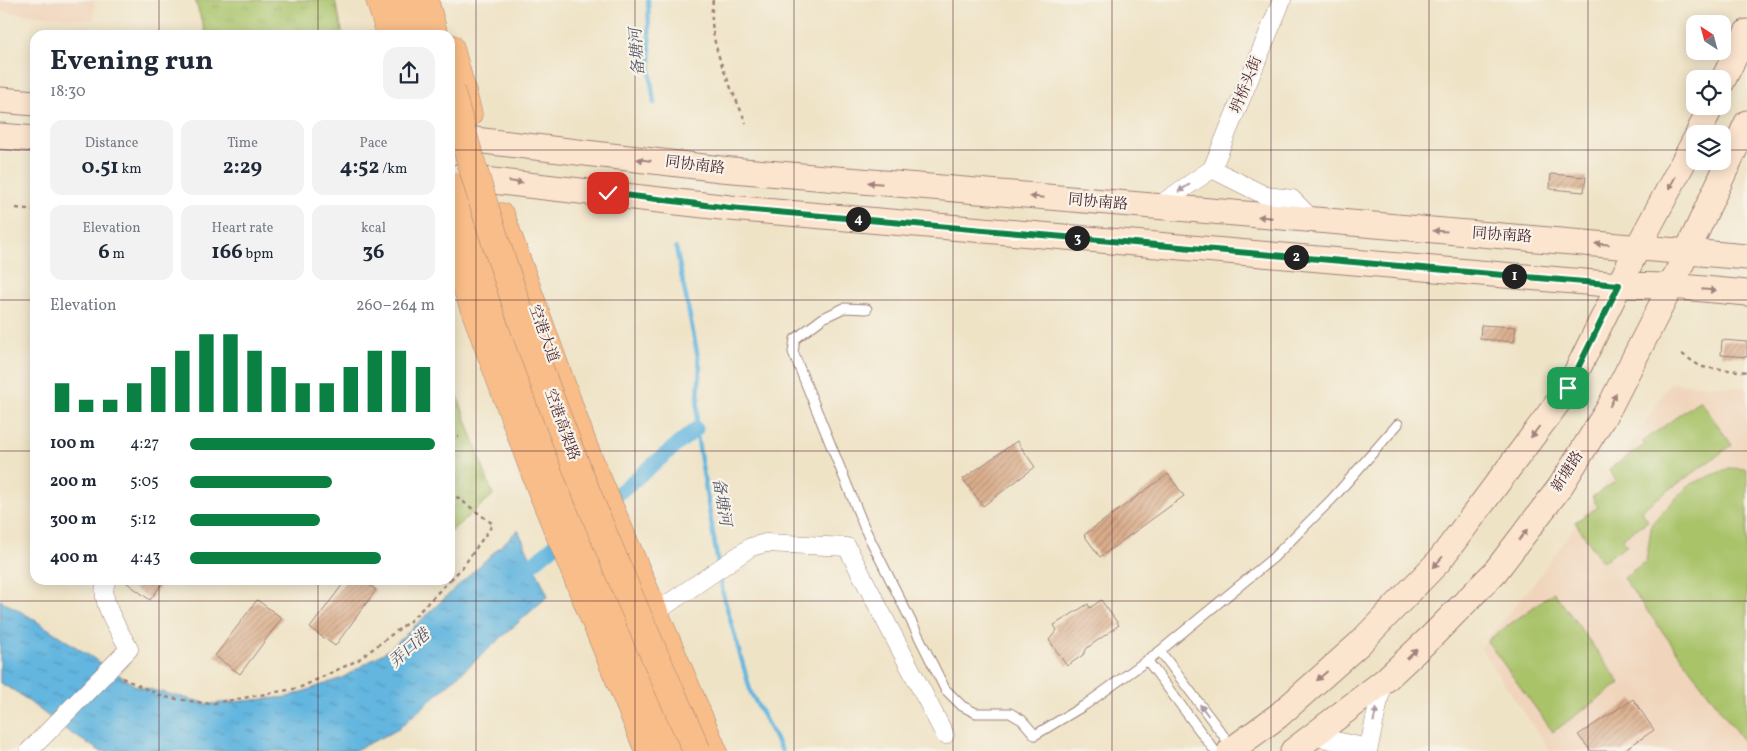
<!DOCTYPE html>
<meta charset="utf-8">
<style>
body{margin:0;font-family:Vollkorn,"Noto Serif SC",serif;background:#f2f2f3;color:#1f2937;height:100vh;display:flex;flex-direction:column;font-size:19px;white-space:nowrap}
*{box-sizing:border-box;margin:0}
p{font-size:16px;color:#747a83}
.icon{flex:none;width:28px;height:28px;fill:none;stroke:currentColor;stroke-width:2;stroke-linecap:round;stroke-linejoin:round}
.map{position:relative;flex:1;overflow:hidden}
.details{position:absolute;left:30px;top:30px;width:425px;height:555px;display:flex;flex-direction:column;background:#fff;border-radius:15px;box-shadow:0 2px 12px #0003}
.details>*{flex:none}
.needle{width:32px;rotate:324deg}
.buttons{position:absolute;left:1686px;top:15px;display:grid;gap:10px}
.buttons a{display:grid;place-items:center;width:45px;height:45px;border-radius:10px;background:#fff;box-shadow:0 2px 12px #0003;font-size:25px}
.pin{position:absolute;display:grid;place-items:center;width:42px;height:42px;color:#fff;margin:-21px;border-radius:10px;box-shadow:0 2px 8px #0006}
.km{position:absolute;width:25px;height:25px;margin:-12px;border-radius:50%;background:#222;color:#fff;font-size:14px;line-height:25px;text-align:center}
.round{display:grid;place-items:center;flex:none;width:52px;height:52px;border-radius:15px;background:#f2f2f3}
.headline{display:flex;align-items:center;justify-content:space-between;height:85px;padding:0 20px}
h1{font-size:28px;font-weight:700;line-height:38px}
.figures{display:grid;grid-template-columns:repeat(3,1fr);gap:8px;height:85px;padding:5px 20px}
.figures div{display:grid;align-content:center;border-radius:12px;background:#f2f2f3;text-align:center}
.figures b{font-size:21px;font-weight:700}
.figures small{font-size:14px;font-weight:400}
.figures p{font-size:14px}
.chart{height:140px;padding:10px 20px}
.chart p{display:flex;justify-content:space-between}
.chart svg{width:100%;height:90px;margin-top:5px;stroke:#0b8043;stroke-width:6}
ul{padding:0 20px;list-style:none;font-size:16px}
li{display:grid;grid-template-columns:80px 60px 1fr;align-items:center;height:38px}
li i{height:12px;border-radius:6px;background:#0b8043}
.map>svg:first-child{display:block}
.built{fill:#f0d5bc}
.park{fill:url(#park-tufts);stroke:#7a714a}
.garden{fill:#a9c369;stroke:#7a714a}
.water{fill:url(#water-ripples);stroke:#566a85}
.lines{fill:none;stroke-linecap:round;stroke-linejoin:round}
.stream{stroke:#63b6df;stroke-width:4.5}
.canal{stroke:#63b6df;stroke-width:15}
.building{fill:url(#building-hatch)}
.service-casing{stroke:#9c8178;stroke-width:11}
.minor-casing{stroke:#9c8178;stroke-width:19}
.secondary-casing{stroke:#9c8178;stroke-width:27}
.primary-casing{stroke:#9c8178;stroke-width:29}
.trunk-casing{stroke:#9c8178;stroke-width:29}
.path{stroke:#9c8178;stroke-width:2.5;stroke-dasharray:4 4;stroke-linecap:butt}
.service{stroke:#fff;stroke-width:9}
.minor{stroke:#fff;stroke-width:18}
.secondary{stroke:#fce5cf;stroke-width:25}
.primary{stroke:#f8bd88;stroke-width:28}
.trunk{stroke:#f8bd88;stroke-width:28}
.trunk-bridge-casing{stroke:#9c8178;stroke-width:29;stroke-linecap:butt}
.trunk-bridge{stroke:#f8bd88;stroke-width:28}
.oneway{fill:#a3827d}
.oneway2{fill:#ae9aa0}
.route-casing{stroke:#fff;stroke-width:10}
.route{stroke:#0b8043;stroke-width:6}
.grid{fill:none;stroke:#4a1f2b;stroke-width:1;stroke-opacity:0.55}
.labels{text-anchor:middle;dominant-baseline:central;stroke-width:4.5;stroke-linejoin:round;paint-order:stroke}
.street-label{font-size:15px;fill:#4a1f2b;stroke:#f7f3e8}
.water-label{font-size:16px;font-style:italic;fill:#53546a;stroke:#f7f3e8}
</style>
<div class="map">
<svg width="1747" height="751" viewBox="0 0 1747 751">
<defs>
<pattern id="park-tufts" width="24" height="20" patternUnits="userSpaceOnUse" patternTransform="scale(1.25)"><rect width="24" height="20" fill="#a9c369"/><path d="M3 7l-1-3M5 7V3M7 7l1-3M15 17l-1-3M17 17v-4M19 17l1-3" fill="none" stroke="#93a75b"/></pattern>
<pattern id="water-ripples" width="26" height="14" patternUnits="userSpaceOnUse" patternTransform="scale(1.25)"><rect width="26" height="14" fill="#63b6df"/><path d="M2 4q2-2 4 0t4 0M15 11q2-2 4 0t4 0" fill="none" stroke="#5493b5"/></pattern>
<pattern id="building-hatch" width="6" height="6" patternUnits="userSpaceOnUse" patternTransform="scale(1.25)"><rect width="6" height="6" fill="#daad8b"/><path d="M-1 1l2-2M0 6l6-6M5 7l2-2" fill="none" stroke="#b38c72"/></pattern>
</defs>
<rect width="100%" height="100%" fill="#f7f3e8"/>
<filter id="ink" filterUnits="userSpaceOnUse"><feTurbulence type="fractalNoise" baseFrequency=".02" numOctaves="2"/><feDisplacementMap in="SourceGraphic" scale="10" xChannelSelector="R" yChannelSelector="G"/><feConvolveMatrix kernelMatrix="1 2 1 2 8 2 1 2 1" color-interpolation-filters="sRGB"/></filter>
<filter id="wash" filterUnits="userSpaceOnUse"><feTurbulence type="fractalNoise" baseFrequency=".0096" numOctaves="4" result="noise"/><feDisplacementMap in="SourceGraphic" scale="20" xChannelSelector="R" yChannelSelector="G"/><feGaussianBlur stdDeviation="1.12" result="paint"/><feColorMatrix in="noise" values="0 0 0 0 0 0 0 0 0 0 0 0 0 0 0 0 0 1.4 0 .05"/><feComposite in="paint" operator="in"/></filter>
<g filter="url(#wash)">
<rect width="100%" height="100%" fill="#efe3c6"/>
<path class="built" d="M 0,0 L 94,0 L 94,20 L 0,12 Z
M 1670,383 L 1747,388 L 1747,751 L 1550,751 L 1480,648 L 1538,578 L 1610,477 Z"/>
<path class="park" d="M 195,0 L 335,0 L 343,35 L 206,35 Z
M 450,375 L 493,495 L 450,532 Z"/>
<path class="garden" d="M 1700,400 L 1732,445 L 1641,510 L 1648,521 L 1622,538 L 1627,545 L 1602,562 L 1575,522 L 1598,507 L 1592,497 L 1616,481 L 1609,469 L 1646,444 L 1642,442 Z
M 1729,468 L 1747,469 L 1747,746 L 1623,578 L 1646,561 L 1652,523 L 1689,485 Z
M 1554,592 L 1620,683 L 1553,732 L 1487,641 Z"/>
<path class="water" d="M 518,530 L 548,596 L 397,730 L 353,751 L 100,751 L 66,730 L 18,693 L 0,683 L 0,600 L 30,617 L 136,686 L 210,704 L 288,697 L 342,678 L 390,649 Z"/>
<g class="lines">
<path class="stream" d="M 648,0 L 651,80 L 654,103
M 676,248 L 700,367 L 696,429 L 718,564
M 720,574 L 723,594 L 751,693 L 782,751"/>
<path class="canal" d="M 603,506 L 696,429
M 518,576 L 566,536"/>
</g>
<g id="blocks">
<path class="building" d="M 1551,174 L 1586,177 L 1584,192 L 1550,189 Z
M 1481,325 L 1516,327 L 1514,342 L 1480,339 Z
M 1722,340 L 1747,342 L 1747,357 L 1721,355 Z
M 1017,441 L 1035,467 L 983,506 L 963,479 Z
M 1168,474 L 1184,496 L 1100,557 L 1084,535 Z
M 123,580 L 165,580 L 150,600 Z
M 346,580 L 363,580 L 376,590 L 335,646 L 310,628 Z
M 257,600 L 282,618 L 240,674 L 215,656 Z
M 1101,600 L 1119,625 L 1087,648 L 1083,655 L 1067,666 L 1049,640 L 1057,630 L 1054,625 L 1088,604 L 1090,608 Z
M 1633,699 L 1654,730 L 1623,751 L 1591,751 L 1578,735 Z"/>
</g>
</g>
<g filter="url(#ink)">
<use href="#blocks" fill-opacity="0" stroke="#9c8178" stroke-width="1"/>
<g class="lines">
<g class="service-casing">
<path id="service" d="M 867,309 L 844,308 L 823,318 L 795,339 L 793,352 L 865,529 L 945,689 L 962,706 L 976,713 L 1010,713 L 1022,720 L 1035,735 L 1085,705 L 1160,651 L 1273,558 L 1333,498 L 1398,424
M 1160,651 L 1232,747
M 1147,660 L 1215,751"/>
</g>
<g class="minor-casing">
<path id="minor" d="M 1212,169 L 1266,196 L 1292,199 L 1314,221
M 1155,208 L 1212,169 L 1282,0
M 653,614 L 751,547 L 766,543 L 847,547 L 945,735
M 1313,736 L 1368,748
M 29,751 L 129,649 C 121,633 96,598 107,580
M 1368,751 L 1383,682"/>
</g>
<g class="secondary-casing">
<path id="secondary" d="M 1722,82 L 1747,32
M 0,100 L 35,103
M 1698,134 L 1711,106
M 0,136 L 35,139
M 450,137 L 721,169 L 1747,257
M 457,177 L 730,208 L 1619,285 L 1671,286 L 1747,293
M 1230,751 L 1278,716 L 1359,644 L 1439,561 L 1568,389 L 1638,247 L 1695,140
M 1293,751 L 1383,682 L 1432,636 L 1495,572 L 1560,487 L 1609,408 L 1671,286 L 1747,123"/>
</g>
<g class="primary-casing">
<path id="primary" d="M 380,0 L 391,35
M 450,48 L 468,114
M 501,217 L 584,448 L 713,751
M 450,242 L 540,486 L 649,751"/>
</g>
<g class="trunk-casing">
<path id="trunk" d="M 397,0 L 406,35
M 424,0 L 434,35
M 450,185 C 510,378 584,568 668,751"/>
</g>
<path class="path" d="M 713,0 C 706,43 731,85 746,123
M 16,208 L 35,210
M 1682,354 L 1701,367 L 1747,372
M 450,438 L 459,437
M 450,492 L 493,524 L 462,568 L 450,580
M 122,678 L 164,697 L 210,704 L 299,688 L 358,660 L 411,620 L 450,580"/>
<use href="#service" class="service"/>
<use href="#minor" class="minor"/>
<use href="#secondary" class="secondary"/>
<use href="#primary" class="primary"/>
<use href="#trunk" class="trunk"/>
<g class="trunk-bridge-casing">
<path id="trunk-bridge" d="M 450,90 C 467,149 484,209 504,267 C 558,432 626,593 697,751"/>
</g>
<use href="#trunk-bridge" class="trunk-bridge"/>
</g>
<defs><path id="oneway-solid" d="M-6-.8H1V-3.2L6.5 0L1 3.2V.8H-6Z" transform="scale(1.25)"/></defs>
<g class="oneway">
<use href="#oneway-solid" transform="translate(644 160) rotate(-173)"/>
<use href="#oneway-solid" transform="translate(516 182) rotate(7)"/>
<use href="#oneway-solid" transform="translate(875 183) rotate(-175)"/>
<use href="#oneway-solid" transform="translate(1672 183) rotate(118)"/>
<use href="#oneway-solid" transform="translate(1037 197) rotate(-175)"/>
<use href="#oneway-solid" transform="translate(1265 217) rotate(-175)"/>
<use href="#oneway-solid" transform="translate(1440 231) rotate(-176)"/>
<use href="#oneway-solid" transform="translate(1602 244) rotate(-176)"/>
<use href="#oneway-solid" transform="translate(1709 290) rotate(5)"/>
<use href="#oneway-solid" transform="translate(1613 400) rotate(-63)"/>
<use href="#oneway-solid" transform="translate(1535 432) rotate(127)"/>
<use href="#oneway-solid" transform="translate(1523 535) rotate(-53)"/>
<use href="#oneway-solid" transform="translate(1438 562) rotate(131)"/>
<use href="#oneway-solid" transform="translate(1412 654) rotate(-43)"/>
<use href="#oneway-solid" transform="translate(1322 676) rotate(139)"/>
</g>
<g class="oneway2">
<use href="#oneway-solid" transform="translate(1184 188) rotate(146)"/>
<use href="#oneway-solid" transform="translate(1204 710) rotate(-127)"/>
<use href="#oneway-solid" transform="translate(1375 715) rotate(-77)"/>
</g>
</g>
<g class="lines" filter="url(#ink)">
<g class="route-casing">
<path id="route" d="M 608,193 L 730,208 L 1619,285 L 1568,388"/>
</g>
<use href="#route" class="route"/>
</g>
<path class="grid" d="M 159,0 L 159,35M 318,0 L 318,35M 476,0 L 476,751M 635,0 L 635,751M 794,0 L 794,751M 953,0 L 953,751M 1112,0 L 1112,751M 1271,0 L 1271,751M 1429,0 L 1429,751M 1588,0 L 1588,751M 0,150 L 35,150M 450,150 L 1695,150M 1722,150 L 1747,150M 0,300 L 35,300M 450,300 L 1747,300M 0,451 L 35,451M 450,451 L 1747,451M 159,580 L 159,751M 318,580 L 318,751M 0,601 L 1747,601"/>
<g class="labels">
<g class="street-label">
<text transform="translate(1247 85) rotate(-68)">坍桥头街</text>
<text transform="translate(695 166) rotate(7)">同协南路</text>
<text transform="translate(1098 203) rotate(5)">同协南路</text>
<text transform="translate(1502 236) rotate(4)">同协南路</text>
<text transform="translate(543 334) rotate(70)">空港大道</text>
<text transform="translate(561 425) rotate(70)">空港高架路</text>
<text transform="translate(1568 472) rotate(-57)">新塘路</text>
</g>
<g class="water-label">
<text transform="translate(638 52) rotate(-94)">备塘河</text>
<text transform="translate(721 502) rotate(81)">备塘河</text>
<text transform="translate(410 649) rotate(-42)">弄口港</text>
</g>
</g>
</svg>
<div class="buttons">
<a><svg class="needle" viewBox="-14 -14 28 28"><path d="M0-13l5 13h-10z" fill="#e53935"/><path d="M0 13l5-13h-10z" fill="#747a83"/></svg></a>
<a><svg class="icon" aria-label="locate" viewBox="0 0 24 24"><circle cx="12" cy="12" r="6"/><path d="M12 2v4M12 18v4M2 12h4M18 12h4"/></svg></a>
<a><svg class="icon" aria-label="layers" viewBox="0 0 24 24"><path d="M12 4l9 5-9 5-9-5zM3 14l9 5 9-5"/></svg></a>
</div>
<div class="pin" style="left:1568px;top:388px;background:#1e9e55"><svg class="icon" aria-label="arrive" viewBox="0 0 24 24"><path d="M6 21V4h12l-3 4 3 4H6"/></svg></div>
<div class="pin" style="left:608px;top:193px;background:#d93025"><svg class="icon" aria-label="check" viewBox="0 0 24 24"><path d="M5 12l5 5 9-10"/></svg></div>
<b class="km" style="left:1514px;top:276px">1</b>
<b class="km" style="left:1296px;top:257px">2</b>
<b class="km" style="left:1077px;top:238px">3</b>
<b class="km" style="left:858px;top:219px">4</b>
<section class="details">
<div class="headline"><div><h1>Evening run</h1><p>18:30</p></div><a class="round"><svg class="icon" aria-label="share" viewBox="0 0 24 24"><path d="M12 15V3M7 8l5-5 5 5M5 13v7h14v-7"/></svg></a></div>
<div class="figures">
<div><p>Distance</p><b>0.51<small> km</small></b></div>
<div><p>Time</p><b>2:29</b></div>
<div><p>Pace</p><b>4:52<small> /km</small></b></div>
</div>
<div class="figures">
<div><p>Elevation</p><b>6<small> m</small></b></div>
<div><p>Heart rate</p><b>166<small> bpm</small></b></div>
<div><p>kcal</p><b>36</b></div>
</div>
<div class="chart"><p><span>Elevation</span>260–264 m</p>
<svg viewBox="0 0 160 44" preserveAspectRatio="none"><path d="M5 44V30M15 44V38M25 44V38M35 44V30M45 44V22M55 44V14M65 44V6M75 44V6M85 44V14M95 44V22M105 44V30M115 44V30M125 44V22M135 44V14M145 44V14M155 44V22"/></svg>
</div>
<ul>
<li><b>100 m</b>4:27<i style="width:100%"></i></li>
<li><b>200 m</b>5:05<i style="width:58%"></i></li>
<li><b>300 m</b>5:12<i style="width:53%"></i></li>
<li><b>400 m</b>4:43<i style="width:78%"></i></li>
</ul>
</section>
</div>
